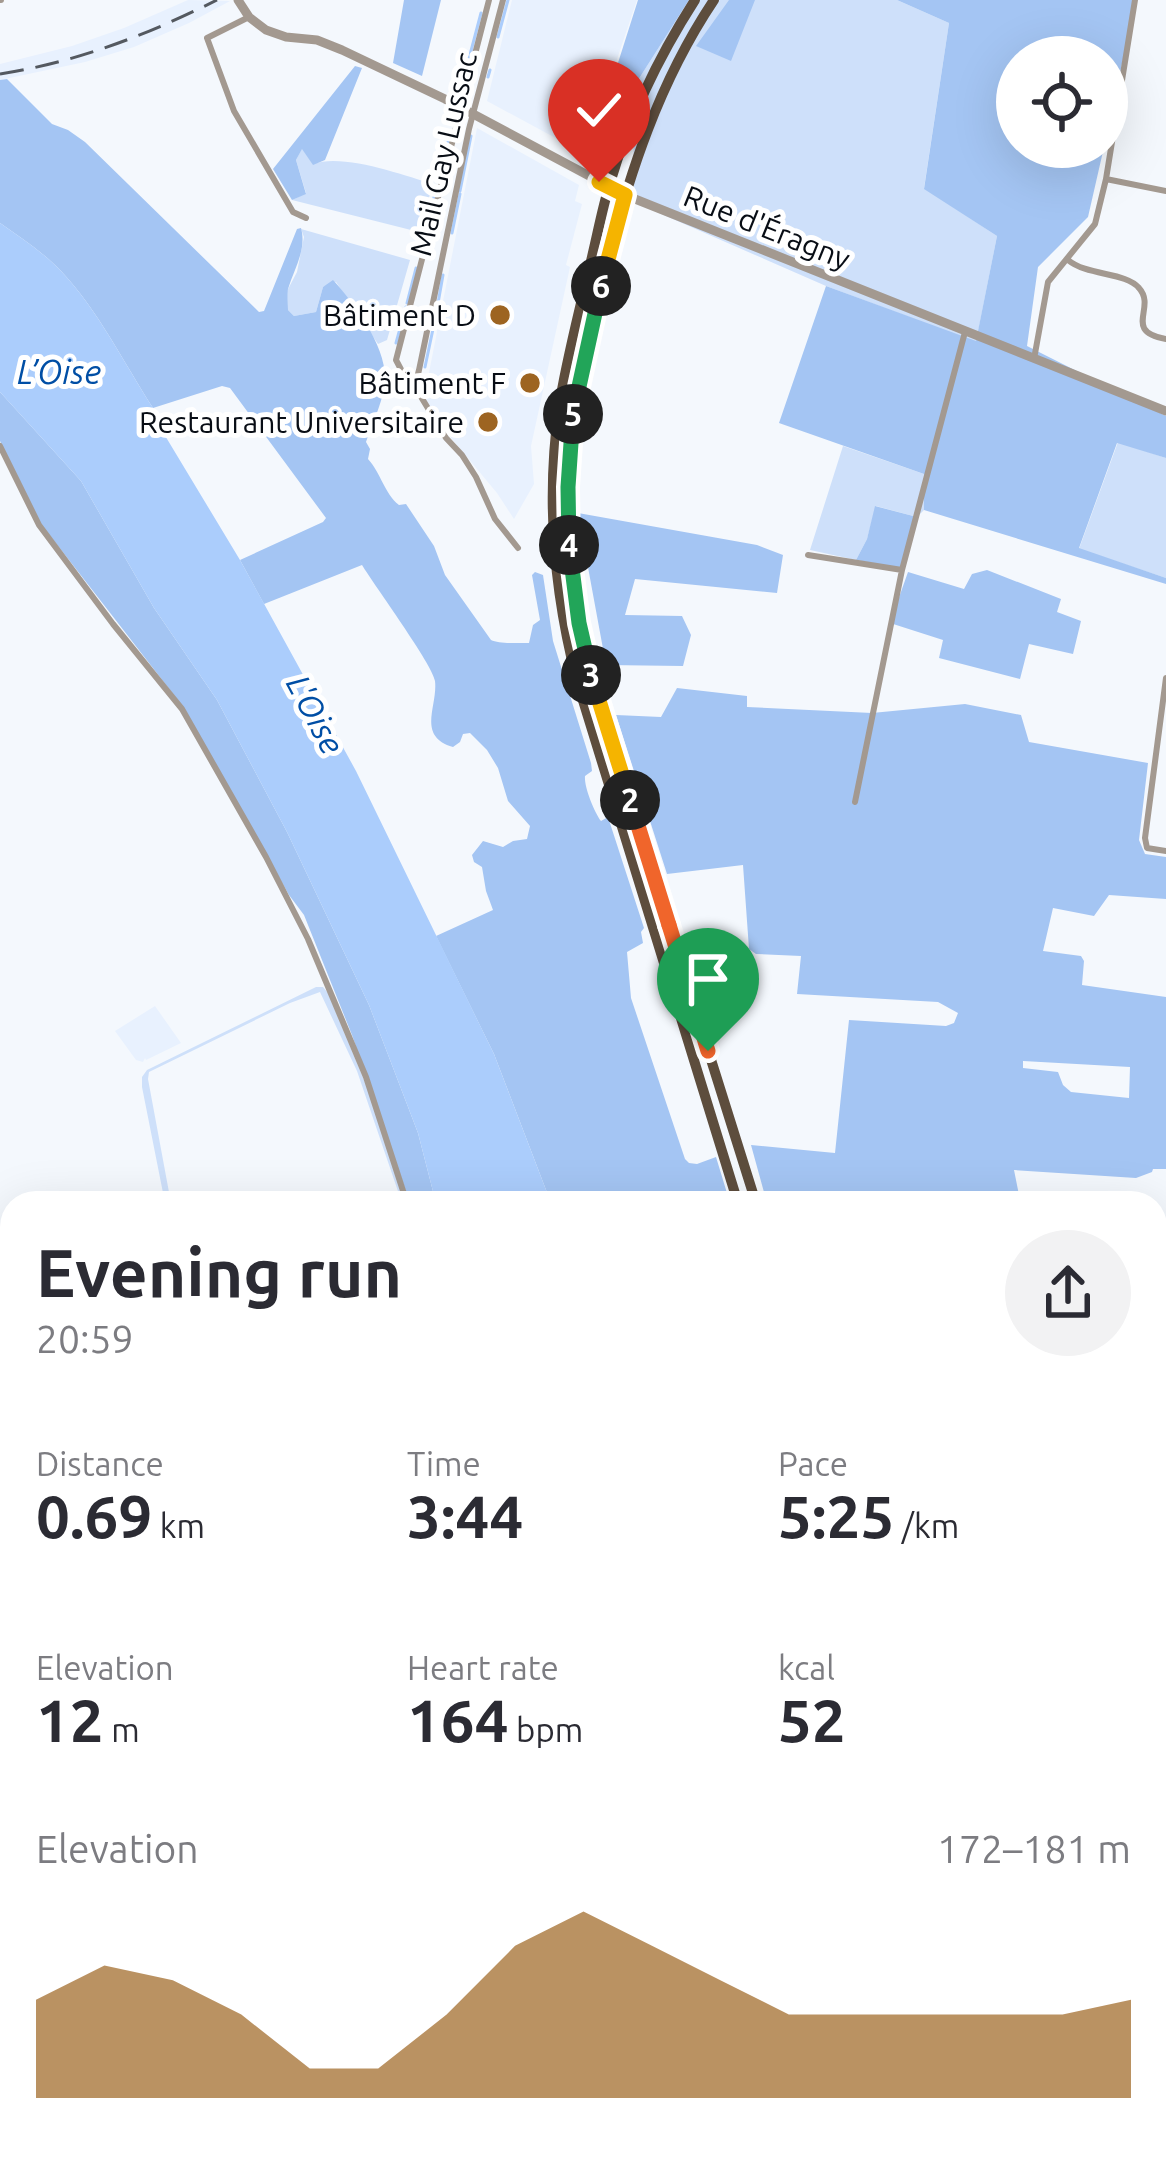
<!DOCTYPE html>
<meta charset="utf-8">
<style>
body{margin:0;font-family:Ubuntu,sans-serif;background:#f2f2f3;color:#2b2b33;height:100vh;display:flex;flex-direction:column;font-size:45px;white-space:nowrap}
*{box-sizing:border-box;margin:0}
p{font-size:39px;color:#7c7c81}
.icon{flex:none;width:66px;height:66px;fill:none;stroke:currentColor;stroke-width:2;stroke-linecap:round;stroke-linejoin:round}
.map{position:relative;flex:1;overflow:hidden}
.sheet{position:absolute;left:0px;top:1191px;width:1167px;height:975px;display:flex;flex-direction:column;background:#fff;border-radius:36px 36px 0 0;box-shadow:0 12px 48px #0002}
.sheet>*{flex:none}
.tools{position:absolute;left:996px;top:36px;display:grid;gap:24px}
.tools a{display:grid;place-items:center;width:132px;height:132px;border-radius:50%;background:#fff;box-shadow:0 12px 48px #0002;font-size:60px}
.pin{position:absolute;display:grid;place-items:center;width:102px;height:102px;color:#fff;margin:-123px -51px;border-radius:50% 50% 50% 0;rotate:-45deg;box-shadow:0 0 12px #0007}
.pin .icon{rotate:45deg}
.km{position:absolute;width:60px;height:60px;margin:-30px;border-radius:50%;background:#222;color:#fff;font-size:33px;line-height:60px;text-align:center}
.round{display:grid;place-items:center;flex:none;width:126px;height:126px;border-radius:63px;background:#f2f2f3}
.headline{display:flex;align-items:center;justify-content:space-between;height:204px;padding:0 36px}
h1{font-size:66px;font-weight:700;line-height:90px}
.figures{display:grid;grid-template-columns:repeat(3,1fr);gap:18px;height:204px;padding:12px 36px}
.figures div{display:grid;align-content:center}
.figures b{font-size:60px;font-weight:700}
.figures small{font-size:33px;font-weight:400}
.figures p{font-size:33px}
.chart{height:336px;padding:24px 36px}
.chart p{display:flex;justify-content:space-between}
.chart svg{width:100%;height:216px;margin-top:12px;fill:#9d6421;opacity:.7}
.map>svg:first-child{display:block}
.built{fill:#e8f1fe}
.green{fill:#cee0fa}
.forest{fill:#a4c5f3;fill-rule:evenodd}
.water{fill:#abcdfc}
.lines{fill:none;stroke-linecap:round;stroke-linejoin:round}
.stream{stroke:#abcdfc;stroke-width:3}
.minor{stroke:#a39990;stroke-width:6}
.tertiary{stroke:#a39990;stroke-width:9}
.primary{stroke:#5d4d3d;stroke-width:10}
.rail{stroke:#545960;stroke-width:3;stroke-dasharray:24 12;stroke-linecap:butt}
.split-1-casing{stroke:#fff;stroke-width:24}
.split-2-casing{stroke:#fff;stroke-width:24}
.split-3-casing{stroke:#fff;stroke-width:24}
.split-4-casing{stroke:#fff;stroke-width:24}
.split-5-casing{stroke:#fff;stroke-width:24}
.split-6-casing{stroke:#fff;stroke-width:24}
.split-7-casing{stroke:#fff;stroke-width:24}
.split-1{stroke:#f0652b;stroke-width:15}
.split-2{stroke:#f0652b;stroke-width:15}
.split-3{stroke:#f5b400;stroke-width:15}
.split-4{stroke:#22a559;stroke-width:15}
.split-5{stroke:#22a559;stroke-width:15}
.split-6{stroke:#22a559;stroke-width:15}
.split-7{stroke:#f5b400;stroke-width:15}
.poi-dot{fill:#9d6421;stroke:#fff;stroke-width:4.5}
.labels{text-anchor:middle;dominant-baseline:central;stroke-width:10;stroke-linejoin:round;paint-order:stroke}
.street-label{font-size:30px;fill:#080d15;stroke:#fff}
.poi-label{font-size:30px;fill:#080d15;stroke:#fff;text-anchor:end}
.water-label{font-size:33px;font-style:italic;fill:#004ea5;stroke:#fff}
</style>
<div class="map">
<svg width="1166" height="2164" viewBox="0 0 1166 2164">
<rect width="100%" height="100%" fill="#f4f8fd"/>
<path class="built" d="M 188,0 L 230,1 L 189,23 L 134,47 L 85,62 L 0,80 L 0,64 L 72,46 L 124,28 Z
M 512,0 L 637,0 L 585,154 L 487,101 Z
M 477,128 L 579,185 L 575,201 L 582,204 L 566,265 L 570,267 L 531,446 L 534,484 L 514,519 L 497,493 L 447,433 L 424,398 Z
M 155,1006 L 181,1043 L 146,1060 L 145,1058 L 143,1062 L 136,1060 L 115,1031 Z"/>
<path class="green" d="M 689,0 L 897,0 L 949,23 L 924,188 L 997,236 L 976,342 L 826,286 L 634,202 L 633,88 Z
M 302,148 L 313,164 C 343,153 403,175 433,184 L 419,232 L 292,200 L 306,193 L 296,160 Z
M 301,229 L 410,260 L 387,340 L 378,344 L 336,282 L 323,287 L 316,312 L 294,316 L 288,310 L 287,291 L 297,272 L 304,237 Z
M 1118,442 L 1166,458 L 1166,578 L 1079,549 Z
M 843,446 L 924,474 L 924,510 L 917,517 L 876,506 L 867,539 L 856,560 L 810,550 Z
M 316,987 L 323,987 L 328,993 L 369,1092 L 405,1203 L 402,1203 L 357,1071 L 320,992 L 290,1003 L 149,1072 L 148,1079 L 171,1203 L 165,1203 L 142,1087 L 142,1077 L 147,1070 Z
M 1155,2006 L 1166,2007 L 1166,2164 L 1052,2164 L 1050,2159 L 1064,2154 L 1155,2154 Z"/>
<path class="forest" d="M 404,0 L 441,0 L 422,76 L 393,63 Z
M 638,0 L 689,0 L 633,88 L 610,88 Z
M 729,0 L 755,0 L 731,61 L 696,46 Z
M 897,0 L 1136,0 L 1107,132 L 1107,57 L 1017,57 L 1017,147 L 1104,147 L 1088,217 L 1038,267 L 1027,346 L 1166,416 L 1166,458 L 1117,443 L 1079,548 L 1166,578 L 1166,584 L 924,510 L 924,474 L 779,423 L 826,286 L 976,341 L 997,236 L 924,189 L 949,23 Z
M 355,66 L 362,68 L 325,160 L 313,165 L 302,149 L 296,160 L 306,194 L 292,200 L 273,169 Z
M 7,79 L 52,124 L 68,130 L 85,142 L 259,312 L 264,311 L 297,229 L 301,228 C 307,250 294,269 288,289 C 287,293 288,305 288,310 L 294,316 L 316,312 L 323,287 L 333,280 C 355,304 392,353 384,388 C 381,406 372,424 366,442 L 370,449 L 368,459 C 381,473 384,493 399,505 L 406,504 L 434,546 L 445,575 L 491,640 C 499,644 519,643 529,643 L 533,625 L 540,620 L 532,575 L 535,572 L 543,575 L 553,641 L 591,763 L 592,771 L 585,776 C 584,787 594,811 601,821 L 608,817 L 644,928 L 641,932 L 643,943 L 627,952 L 631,998 L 685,1159 L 689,1163 L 697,1164 L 716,1157 L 730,1203 L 551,1203 L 494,1054 L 436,936 L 493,910 L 486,891 L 482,867 L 474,862 L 472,855 L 483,841 L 503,847 L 513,841 L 527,839 L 530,826 L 508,801 L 498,768 L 487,750 L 470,733 L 463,734 L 460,742 L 453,747 C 416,736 438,706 435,681 C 433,665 374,585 362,565 L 264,604 L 240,560 L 323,522 L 326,518 L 230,388 L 222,386 L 153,408 C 124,363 98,310 61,271 C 43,252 21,238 0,223 L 0,80 Z
M 0,392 L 81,481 L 154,608 L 217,700 L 287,832 L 369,1005 L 418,1133 L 436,1203 L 410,1203 L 352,1035 L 304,915 L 289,895 L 184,708 L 41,524 L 0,441 Z
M 875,506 L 917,517 L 901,568 L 856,560 L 867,539 Z
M 578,513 L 757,545 L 783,555 L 777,593 L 635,579 L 625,615 L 682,616 L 691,635 L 683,666 L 606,665 Z
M 987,570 L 1061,599 L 1057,612 L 1081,621 L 1073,654 L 1029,644 L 1020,679 L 939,658 L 943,640 L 890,623 L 908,572 L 964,589 L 972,574 Z
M 677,688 L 747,696 L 747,707 L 872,713 L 965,704 L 1021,715 L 1029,742 L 1148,763 L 1139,840 L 1145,854 L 1166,857 L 1166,899 L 1109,895 L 1094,916 L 1053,908 L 1043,951 L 1081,956 L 1084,961 L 1082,985 L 1166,997 L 1166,1169 L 1153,1169 L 1152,1172 L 1136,1178 L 1014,1170 L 1020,1200 L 1051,1203 L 767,1203 L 751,1145 L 835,1153 L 849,1020 L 946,1026 L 954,1023 L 958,1013 L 938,1002 L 797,994 L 801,956 L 756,954 L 749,949 L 743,865 L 667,874 L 616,715 L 661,717 ZM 1023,1061 L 1130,1067 L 1129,1098 L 1071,1092 L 1063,1085 L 1058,1072 L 1023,1068 Z
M 1155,1252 L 1166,1253 L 1166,1586 L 1155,1585 Z
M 0,2151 L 12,2151 L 12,2154 L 230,2154 L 238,2157 L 287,2154 L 371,2154 L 372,2164 L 0,2164 Z"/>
<path class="water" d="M 0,223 C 21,238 43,252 61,271 C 98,310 124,363 153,408 L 155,419 L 240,560 L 356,771 L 494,1054 L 551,1203 L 436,1203 L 418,1133 L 369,1005 L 287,832 L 217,700 L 154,608 L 81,481 L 0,392 Z"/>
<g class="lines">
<path class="stream" d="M 498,37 L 508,0
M 466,70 L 481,13
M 488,77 L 490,70
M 439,180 L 448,142
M 460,191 L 471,136
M 427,226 L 435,193
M 452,233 L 460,194
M 407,303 L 416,268
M 437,309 L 443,275
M 396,343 L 406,307
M 425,367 L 433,329"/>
<path class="minor" d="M 0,0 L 1,0
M 489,0 L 396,360 L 405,377 L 412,382 L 417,378 L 419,370 L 469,129 L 503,0
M 249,17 L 207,38 L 234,111 L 293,212 L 306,218
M 1106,179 L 1166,191
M 1068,260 C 1087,276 1126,272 1139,288 C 1157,308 1122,331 1166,339
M 408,314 L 431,319
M 1034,359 L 1048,282 L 1095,224 L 1106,179 L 1135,0
M 412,382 L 446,438 L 462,455 L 476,477 L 495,519 L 518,548
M 0,446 L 39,525 L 113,624 L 182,709 L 266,857 L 308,939 L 366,1077 L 407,1203
M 808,555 L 902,570
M 1166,678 L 1145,838 L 1147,848 L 1166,851
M 855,802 L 902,570 L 965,332
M 0,2078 L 12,2078"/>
<path class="tertiary" d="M 238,0 L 249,17 L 266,30 L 286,37 L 317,40 L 342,50 L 445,99 L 625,195 L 1166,411"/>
<path class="primary" d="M 695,0 C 659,56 629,119 610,183 C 601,212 596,243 588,273 C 578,317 566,362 559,407 C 546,499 554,592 577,681 L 738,1203
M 714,0 C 659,82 629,174 605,269 C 593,319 579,369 572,421 C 561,506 569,591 590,674 L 756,1203
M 1155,1993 L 1166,1997
M 0,2124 L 12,2124
M 0,2144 L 12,2144"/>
<path class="rail" d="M 0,74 C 77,62 147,35 217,0"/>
</g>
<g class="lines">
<g class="split-1-casing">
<path id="split-1" d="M 669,925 L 708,1051"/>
</g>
<g class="split-2-casing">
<path id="split-2" d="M 630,800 L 669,925"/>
</g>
<g class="split-3-casing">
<path id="split-3" d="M 591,675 L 630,800"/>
</g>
<g class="split-4-casing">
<path id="split-4" d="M 569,545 L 579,623 L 591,675"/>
</g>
<g class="split-5-casing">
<path id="split-5" d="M 569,545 L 568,487 L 573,414"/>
</g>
<g class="split-6-casing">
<path id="split-6" d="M 573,414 L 601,286"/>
</g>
<g class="split-7-casing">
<path id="split-7" d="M 599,182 L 625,195 L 601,286"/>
</g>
<use href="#split-1" class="split-1"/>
<use href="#split-2" class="split-2"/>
<use href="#split-3" class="split-3"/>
<use href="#split-4" class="split-4"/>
<use href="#split-5" class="split-5"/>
<use href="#split-6" class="split-6"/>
<use href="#split-7" class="split-7"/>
</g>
<g class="poi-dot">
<circle cx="500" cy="315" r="12"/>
<circle cx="530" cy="383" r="12"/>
<circle cx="488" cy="422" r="12"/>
</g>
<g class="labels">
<g class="street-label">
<text transform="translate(443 154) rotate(-77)">Mail Gay Lussac</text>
<text transform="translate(767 227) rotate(22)">Rue d'Éragny</text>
</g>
<g class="poi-label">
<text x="476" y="315">Bâtiment D</text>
<text x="506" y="383">Bâtiment F</text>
<text x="464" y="422">Restaurant Universitaire</text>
</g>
<g class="water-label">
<text x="59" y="371">L’Oise</text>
<text transform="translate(316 714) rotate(62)">L'Oise</text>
</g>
</g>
</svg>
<div class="tools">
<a><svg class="icon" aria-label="locate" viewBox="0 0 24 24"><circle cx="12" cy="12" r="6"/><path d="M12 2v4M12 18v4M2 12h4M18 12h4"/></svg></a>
</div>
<div class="pin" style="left:708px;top:1051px;background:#1e9e55"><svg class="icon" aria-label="arrive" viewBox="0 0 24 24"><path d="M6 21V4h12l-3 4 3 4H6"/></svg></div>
<div class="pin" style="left:599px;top:182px;background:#d93025"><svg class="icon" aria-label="check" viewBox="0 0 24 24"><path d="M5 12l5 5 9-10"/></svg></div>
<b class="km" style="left:630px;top:800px">2</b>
<b class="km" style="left:591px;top:675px">3</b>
<b class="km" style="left:569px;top:545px">4</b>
<b class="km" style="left:573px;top:414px">5</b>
<b class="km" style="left:601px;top:286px">6</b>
<section class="sheet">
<div class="headline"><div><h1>Evening run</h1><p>20:59</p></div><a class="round"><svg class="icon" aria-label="share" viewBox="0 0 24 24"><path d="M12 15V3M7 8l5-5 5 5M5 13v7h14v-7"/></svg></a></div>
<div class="figures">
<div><p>Distance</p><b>0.69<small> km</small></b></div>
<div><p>Time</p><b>3:44</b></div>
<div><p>Pace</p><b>5:25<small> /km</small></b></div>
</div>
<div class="figures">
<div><p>Elevation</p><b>12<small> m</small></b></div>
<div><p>Heart rate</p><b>164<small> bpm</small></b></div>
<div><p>kcal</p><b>52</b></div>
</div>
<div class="chart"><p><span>Elevation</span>172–181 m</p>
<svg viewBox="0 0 160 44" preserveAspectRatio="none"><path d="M0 44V24L10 17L20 20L30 27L40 38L50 38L60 27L70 13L80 6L90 13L100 20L110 27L120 27L130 27L140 27L150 27L160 24V44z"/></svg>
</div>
</section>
</div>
